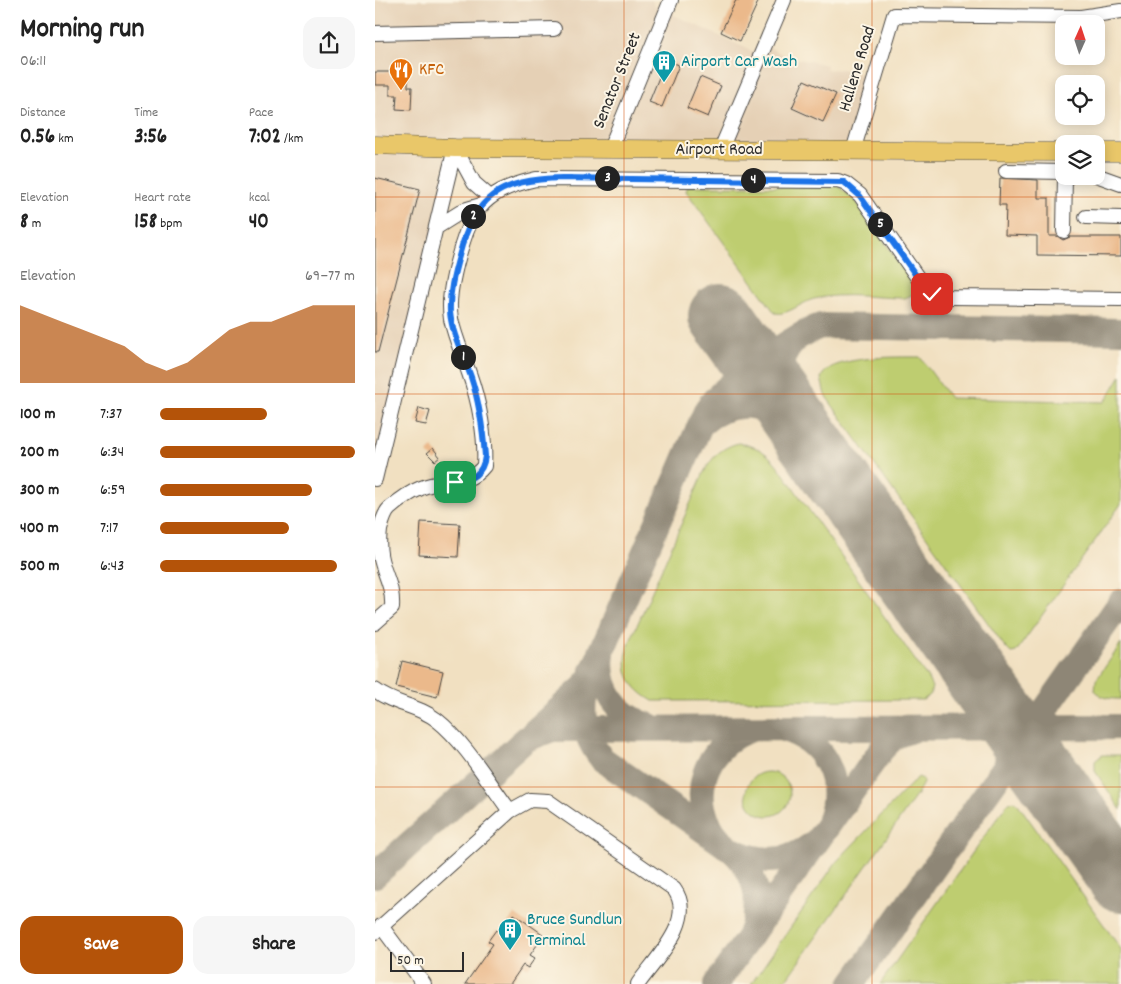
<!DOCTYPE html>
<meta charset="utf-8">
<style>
body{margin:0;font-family:Dekko,sans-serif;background:#f6f6f6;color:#222;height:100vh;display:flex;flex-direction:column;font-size:19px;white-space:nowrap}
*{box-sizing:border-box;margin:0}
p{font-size:16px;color:#767676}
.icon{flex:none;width:28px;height:28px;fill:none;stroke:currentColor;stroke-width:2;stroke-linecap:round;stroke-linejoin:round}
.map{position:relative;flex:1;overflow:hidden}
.drawer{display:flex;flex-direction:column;background:#fff;width:375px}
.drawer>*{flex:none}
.needle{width:32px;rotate:3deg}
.tools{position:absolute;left:680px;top:15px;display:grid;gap:10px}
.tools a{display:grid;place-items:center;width:50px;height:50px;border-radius:10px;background:#fff;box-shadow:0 2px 12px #0003;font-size:25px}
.scale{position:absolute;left:15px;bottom:12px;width:74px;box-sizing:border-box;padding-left:5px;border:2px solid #2b2b2b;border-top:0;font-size:14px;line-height:18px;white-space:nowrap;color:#2b2b2b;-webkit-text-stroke:4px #fcf5e5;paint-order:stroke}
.pin{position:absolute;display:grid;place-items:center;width:42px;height:42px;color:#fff;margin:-21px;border-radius:10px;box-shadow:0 2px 8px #0006}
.km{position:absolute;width:25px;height:25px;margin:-12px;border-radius:50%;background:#222;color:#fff;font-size:14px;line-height:25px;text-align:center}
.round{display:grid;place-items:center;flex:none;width:52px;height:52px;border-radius:15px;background:#f6f6f6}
.headline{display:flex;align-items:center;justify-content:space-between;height:85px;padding:0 20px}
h1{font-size:28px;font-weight:800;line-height:38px}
.figures{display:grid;grid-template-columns:repeat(3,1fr);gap:8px;height:85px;padding:5px 20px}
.figures div{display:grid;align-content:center}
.figures b{font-size:21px;font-weight:800}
.figures small{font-size:14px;font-weight:400}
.figures p{font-size:14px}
.chart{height:140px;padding:10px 20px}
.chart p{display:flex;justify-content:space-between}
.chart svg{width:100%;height:90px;margin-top:5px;fill:#b45309;opacity:.7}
.action{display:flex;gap:10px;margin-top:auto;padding:10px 20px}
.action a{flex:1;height:58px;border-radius:15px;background:#b45309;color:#fff;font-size:20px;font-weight:800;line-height:58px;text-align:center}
.action a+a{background:#f6f6f6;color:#222}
ul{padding:0 20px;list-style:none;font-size:16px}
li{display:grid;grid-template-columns:80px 60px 1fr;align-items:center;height:38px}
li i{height:12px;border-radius:6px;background:#b45309}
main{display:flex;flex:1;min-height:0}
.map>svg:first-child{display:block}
.built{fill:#e5d0b5}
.green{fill:#becd6f;stroke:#747c4d}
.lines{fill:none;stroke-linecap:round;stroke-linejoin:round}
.taxiway{stroke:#8e8676;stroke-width:26}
.runway{stroke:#8e8676;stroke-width:66}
.building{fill:#ebb98b}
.minor-casing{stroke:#494642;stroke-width:16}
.major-casing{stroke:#494642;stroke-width:19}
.minor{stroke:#fff;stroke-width:14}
.major{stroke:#e9c769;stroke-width:18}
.route-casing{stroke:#fff;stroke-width:10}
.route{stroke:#1a73e8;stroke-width:6}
.grid{fill:none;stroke:#d5540f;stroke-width:1;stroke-opacity:0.55}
.labels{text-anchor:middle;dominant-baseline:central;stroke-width:4;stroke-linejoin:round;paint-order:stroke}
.culture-label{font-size:18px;fill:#0d838f;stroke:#fcf5e5;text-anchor:start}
.street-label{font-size:18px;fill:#2b2b2b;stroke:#fcf5e5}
.food-label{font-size:18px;fill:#c56008;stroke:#fcf5e5;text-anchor:start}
</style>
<main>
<section class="drawer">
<div class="headline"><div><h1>Morning run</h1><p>06:11</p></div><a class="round"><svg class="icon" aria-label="share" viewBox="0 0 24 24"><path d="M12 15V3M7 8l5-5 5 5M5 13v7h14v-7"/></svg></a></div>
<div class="figures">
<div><p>Distance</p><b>0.56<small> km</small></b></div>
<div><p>Time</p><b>3:56</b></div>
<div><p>Pace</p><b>7:02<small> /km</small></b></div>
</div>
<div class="figures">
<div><p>Elevation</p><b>8<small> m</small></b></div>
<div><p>Heart rate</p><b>158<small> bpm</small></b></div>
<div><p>kcal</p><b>40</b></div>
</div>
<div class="chart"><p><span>Elevation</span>69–77 m</p>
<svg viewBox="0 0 160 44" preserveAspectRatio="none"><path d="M0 44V6L10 10L20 14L30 18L40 22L50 26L60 34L70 38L80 34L90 26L100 18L110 14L120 14L130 10L140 6L150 6L160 6V44z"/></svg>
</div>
<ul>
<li><b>100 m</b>7:37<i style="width:55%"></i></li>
<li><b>200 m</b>6:34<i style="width:100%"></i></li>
<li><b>300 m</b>6:59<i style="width:78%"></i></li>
<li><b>400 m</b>7:17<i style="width:66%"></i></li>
<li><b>500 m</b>6:43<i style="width:91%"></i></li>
</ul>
<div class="action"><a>Save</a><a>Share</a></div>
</section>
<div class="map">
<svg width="746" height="984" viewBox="0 0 746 984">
<rect width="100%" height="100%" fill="#fcf5e5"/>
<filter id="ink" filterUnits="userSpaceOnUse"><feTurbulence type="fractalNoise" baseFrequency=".02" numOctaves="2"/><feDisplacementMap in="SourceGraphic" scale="10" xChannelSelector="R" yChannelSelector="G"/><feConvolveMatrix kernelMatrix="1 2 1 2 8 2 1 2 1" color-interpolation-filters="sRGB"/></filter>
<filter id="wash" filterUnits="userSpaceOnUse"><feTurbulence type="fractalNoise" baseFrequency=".0096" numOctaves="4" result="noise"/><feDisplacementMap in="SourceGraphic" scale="20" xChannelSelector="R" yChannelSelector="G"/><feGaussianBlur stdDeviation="1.12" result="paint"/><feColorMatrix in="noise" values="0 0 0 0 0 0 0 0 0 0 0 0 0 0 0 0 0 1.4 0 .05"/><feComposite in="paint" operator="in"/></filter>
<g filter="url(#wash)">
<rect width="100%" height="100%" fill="#f1e0c1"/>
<path class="built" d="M 0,0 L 277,0 L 279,6 L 388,56 L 392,46 L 410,56 L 452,65 L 451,70 L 468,69 L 500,79 L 479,152 L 81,148 L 0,482 Z"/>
<path class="green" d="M 313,186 L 464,187 L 480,200 L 541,287 L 541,293 L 530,298 C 501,298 468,292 439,299 C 427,302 412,316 400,313 L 311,191 Z
M 545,357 L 575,398 L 730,402 L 746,375 L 746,504 L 641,652 L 636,653 L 630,647 L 450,395 L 446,378 C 453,355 524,357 545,357 Z
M 363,443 C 381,446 391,451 403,466 L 552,677 L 557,687 L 555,695 L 548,700 L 278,701 C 255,688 247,672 253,646 L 329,472 C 338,456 346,448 363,443 Z
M 746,644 L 746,699 C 735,699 727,699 720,690 L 721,680 Z
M 727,755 L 746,755 L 746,810 L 720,771 L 720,761 Z
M371 794a22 22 0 1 1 44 0a22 22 0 1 1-44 0Z
M 543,777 L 548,779 L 548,783 L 541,796 L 408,984 L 376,984 L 462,861 Z
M 639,801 L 643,804 L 746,949 L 746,984 L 505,984 L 632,804 Z"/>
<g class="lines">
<path class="taxiway" d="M 410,407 C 403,383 400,362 418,342
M 326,424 C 358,395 388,405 422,423
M 227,654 C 222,688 242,717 275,726
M 408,729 C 448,740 469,780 455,819
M 158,733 L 208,688 L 214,679
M 344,839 C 310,801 329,743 377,729
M 357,850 C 385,864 412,864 438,844
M 0,875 L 151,739 L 177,729 L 746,727
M 375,935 C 388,903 383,874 357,850 L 227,759 C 207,734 203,708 215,678 L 332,409 C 346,387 421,334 446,326 L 746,331
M 341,984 L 507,749 L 520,736 L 539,729
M 477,984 L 746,602"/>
<path class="runway" d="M 346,316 L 746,879"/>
</g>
<g id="blocks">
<path class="building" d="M 361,0 L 384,0 L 365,41 L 346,32 Z
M 291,60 L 304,65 L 287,107 L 274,102 Z
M 0,72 L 18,72 L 18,75 L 33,75 L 33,87 L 37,87 L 36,110 L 21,109 L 22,95 L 15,95 L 15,85 L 0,85 Z
M 325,77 L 346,86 L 333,117 L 312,108 Z
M 429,80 L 461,94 L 448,122 L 417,108 Z
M 0,178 L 45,189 L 3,352 L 0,352 Z
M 625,178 L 663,180 L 663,198 L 674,198 L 674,236 L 682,236 L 688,240 L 695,237 L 746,237 L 746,256 L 662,255 L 662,236 L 630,235 L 631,205 L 624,205 Z
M 44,408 L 55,411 L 51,425 L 40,423 Z
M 58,448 L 65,457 L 60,461 L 52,453 Z
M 46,522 L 85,524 L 83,557 L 44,555 Z
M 27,661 L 68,671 L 62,697 L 21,687 Z
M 139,914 L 169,935 L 155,955 L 160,958 L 153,968 L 148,965 L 135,984 L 90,984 L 118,944 L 113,941 L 121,930 L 126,933 Z"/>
</g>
</g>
<g filter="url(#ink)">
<use href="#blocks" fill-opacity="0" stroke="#494642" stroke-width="1"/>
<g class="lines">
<g class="minor-casing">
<path id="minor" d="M 0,33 L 179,29
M 80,148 L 99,183 L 115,197
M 235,149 L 296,0
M 346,149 L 409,0
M 478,151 L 519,15 L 706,17 L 746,11
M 631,171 L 689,172
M 721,175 L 746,184
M 711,217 L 746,218
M 62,227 L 89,210 L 106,205
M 689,231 L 690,176
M 0,479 L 80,148
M 0,623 L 17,608 C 19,577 0,569 5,530 C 7,523 9,514 14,509 C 22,502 36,492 46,488 C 68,478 92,488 109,466 C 111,437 104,401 94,373 C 88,355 80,338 76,319 C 73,301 77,283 81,266 C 95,213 104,192 161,179 L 463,181 L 471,184 L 485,195 L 547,284 L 557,294 L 575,297 L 746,299
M 0,690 C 19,705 43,705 62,720 C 90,742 114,783 135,811 L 155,800 L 173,801 L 299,889 C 322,920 281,958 263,984
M 6,926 L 49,984
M 0,932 L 135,811"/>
</g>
<g class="major-casing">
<path id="major" d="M 0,145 L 80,148 L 689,152
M 721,152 L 746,152"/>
</g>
<use href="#minor" class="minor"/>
<use href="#major" class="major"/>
</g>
</g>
<g class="lines" filter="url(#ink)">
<g class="route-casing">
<path id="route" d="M 80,482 C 97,480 108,474 110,456 C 108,430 104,401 96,377 C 89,356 77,335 75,312 C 74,293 79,274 84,256 C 100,195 125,180 187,178 L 469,182 L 485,196 L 547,284 L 557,294"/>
</g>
<use href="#route" class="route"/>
</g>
<path class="grid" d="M 249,0 L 249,984M 497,0 L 497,984M 0,197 L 746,197M 0,394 L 746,394M 0,590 L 746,590M 0,787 L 746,787"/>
<defs>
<g id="building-pin" transform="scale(1.25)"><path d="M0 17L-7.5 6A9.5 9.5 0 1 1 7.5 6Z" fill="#0f9aa8" stroke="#fcf5e5"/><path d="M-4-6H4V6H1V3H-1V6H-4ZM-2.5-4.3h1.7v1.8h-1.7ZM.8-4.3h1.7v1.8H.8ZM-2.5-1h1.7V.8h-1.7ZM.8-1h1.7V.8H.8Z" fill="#fff"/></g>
<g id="restaurant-pin" transform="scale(1.25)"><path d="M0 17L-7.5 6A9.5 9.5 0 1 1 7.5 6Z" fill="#e8710a" stroke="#fcf5e5"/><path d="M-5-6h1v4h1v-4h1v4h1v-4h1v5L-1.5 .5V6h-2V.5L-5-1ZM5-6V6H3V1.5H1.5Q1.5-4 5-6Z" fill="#fff"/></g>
</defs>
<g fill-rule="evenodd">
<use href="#building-pin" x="289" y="62"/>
<use href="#restaurant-pin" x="26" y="70"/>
<use href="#building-pin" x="135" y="930"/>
</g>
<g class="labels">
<g class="culture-label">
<text x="306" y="62">Airport Car Wash</text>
<text x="152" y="920">Bruce Sundlun<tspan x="152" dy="21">Terminal</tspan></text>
</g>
<g class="street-label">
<text transform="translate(483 69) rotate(-73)">Hallene Road</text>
<text transform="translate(243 81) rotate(-68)">Senator Street</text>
<text x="344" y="150">Airport Road</text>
</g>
<g class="food-label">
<text x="44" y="70">KFC</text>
</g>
</g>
</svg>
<div class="tools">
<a><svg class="needle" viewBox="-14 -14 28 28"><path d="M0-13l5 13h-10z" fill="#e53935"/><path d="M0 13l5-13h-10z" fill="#767676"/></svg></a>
<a><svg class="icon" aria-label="locate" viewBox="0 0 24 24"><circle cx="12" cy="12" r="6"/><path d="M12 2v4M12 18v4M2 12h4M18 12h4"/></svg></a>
<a><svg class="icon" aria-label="layers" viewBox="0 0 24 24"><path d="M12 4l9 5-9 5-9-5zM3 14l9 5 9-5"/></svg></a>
</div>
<div class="scale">50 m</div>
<div class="pin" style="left:80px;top:482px;background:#1e9e55"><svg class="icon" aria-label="arrive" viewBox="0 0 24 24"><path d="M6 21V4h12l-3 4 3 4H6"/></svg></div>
<div class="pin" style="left:557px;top:294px;background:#d93025"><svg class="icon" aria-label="check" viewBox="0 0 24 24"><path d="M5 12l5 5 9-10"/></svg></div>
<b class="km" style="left:88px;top:357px">1</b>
<b class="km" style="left:98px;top:216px">2</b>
<b class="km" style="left:232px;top:178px">3</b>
<b class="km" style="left:378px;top:180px">4</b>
<b class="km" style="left:505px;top:224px">5</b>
</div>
</main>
